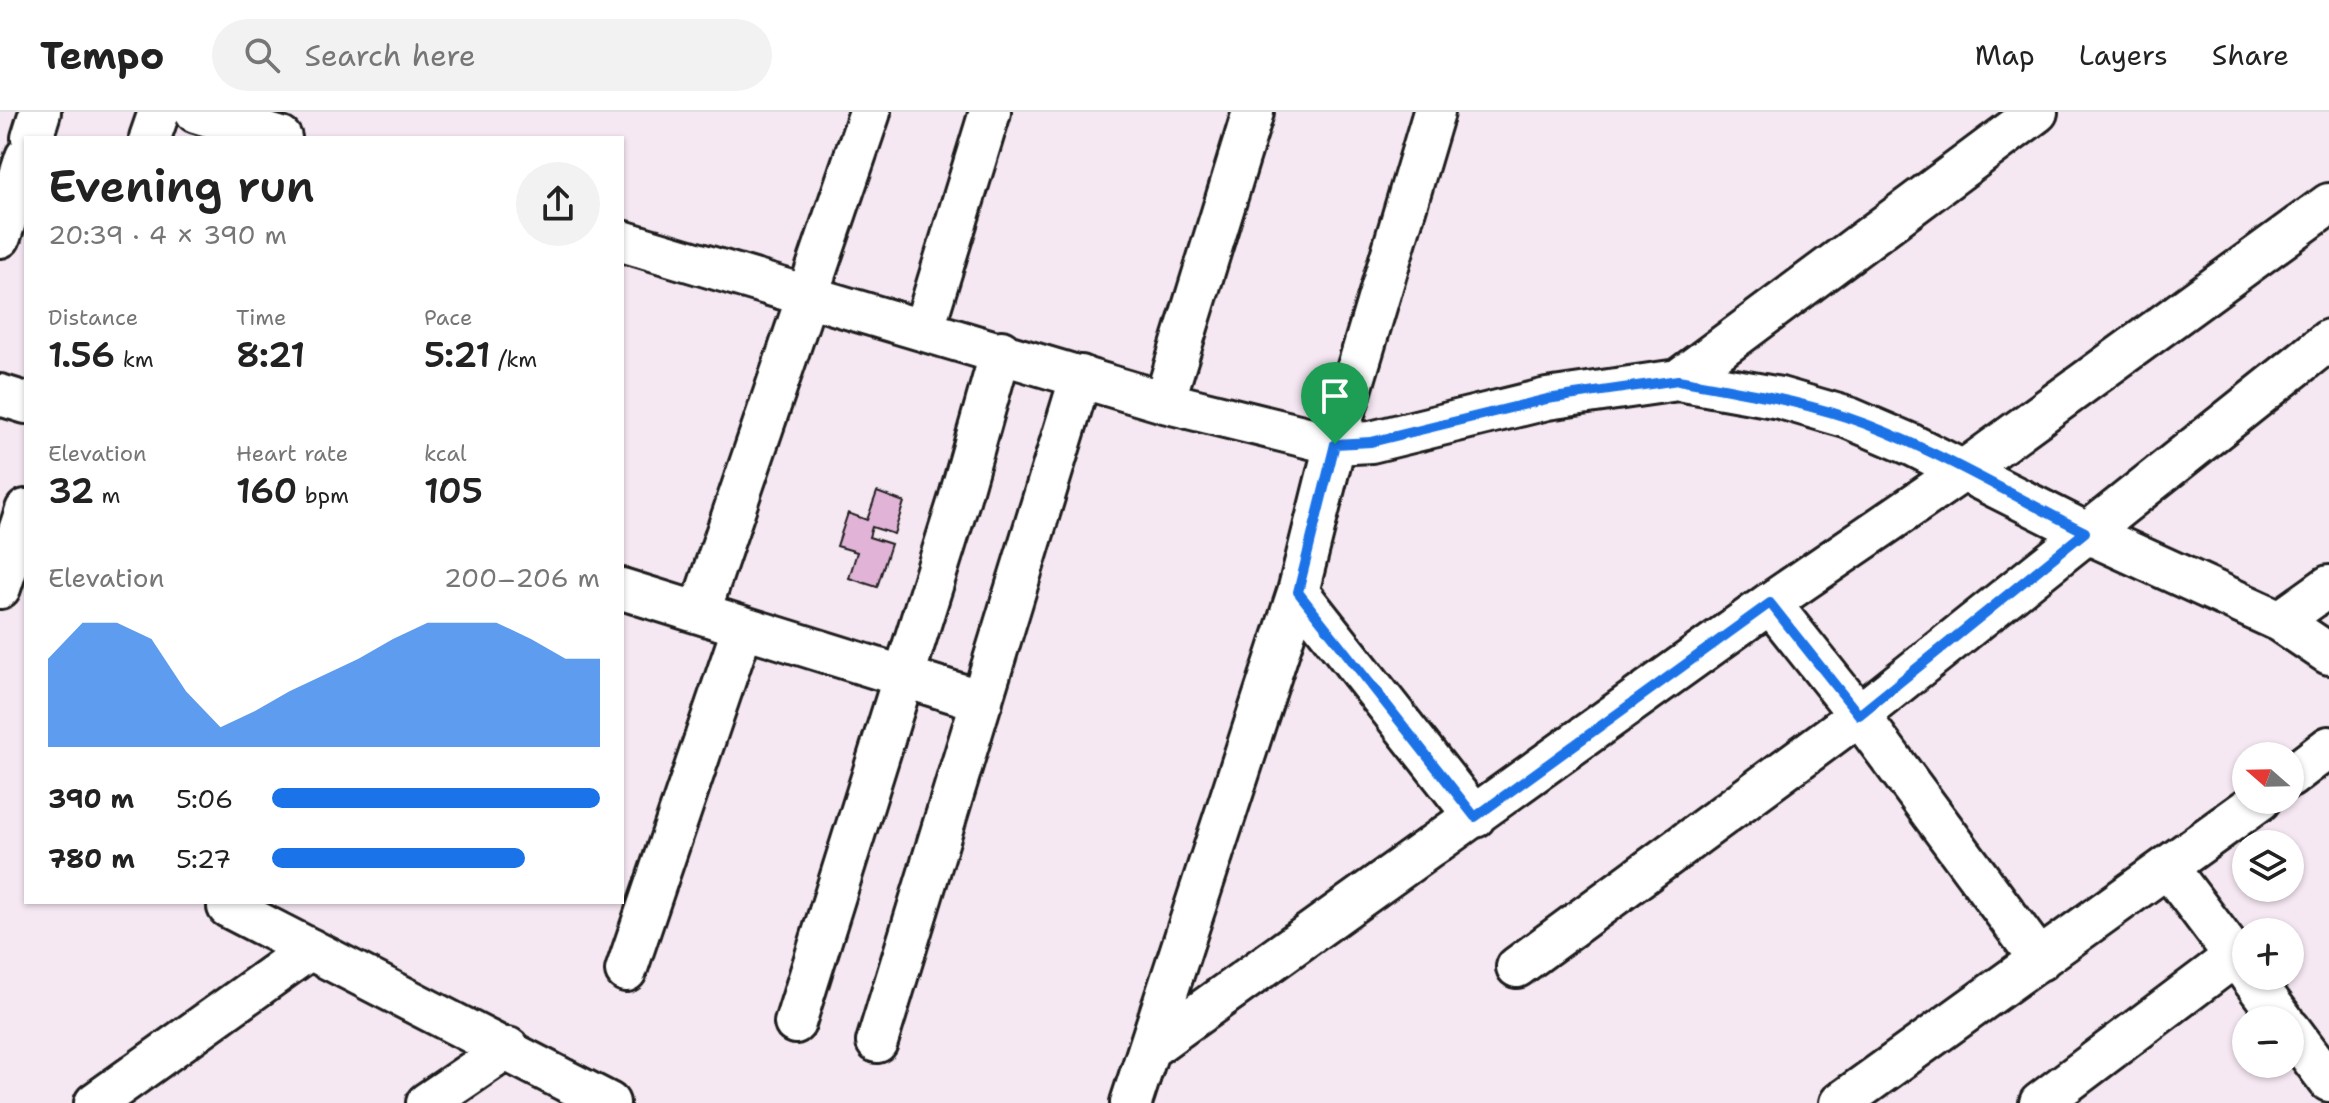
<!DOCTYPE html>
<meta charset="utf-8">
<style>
body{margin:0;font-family:"Shantell Sans",sans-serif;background:#f2f2f2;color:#222;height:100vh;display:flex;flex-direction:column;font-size:30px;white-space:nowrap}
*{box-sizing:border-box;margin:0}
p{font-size:26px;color:#767676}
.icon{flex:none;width:44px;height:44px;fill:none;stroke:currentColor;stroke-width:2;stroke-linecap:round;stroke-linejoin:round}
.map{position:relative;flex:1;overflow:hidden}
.panel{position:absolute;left:24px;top:24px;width:600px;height:768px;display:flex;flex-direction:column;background:#fff;border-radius:0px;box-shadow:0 2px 6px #0004}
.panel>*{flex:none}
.needle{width:52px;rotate:290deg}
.controls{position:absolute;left:2232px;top:630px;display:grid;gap:16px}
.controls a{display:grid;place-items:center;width:72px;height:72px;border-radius:50%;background:#fff;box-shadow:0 2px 6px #0004;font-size:40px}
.pin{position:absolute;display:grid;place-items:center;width:68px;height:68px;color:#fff;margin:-82px -34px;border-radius:50% 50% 50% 0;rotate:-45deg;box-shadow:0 0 8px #0007}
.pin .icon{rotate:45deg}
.round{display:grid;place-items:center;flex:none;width:84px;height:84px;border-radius:42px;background:#f2f2f2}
.head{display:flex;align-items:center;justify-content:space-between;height:136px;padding:0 24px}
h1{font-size:44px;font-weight:600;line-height:60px}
.stats{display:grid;grid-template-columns:repeat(3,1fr);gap:12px;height:136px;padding:8px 24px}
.stats div{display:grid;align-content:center}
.stats b{font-size:34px;font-weight:600}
.stats small{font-size:22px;font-weight:400}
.stats p{font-size:22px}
.chart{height:224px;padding:16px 24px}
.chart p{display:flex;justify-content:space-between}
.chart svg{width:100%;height:144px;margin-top:8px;fill:#1a73e8;opacity:.7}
ul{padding:0 24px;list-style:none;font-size:26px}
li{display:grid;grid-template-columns:128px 96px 1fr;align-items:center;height:60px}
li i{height:20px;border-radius:10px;background:#1a73e8}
header{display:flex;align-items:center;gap:48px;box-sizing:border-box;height:112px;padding:0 40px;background:#fff;border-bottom:2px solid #e0e0e0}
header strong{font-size:38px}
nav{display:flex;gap:44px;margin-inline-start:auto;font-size:28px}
.search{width:560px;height:72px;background:#f2f2f2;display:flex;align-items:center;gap:20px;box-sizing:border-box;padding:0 28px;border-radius:44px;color:#767676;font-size:30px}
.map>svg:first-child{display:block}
.building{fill:#e1b3d7;stroke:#1c1c1c;stroke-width:2}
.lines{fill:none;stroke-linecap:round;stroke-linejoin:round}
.street-casing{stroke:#1c1c1c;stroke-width:46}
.street{stroke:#fff;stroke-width:40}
.route-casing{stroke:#fff;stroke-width:16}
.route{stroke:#1a73e8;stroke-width:10}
</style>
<header>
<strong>Tempo</strong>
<div class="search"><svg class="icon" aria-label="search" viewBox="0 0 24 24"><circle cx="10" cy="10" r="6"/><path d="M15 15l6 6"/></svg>Search here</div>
<nav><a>Map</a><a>Layers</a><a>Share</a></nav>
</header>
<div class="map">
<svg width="2329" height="991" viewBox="0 0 2329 991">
<rect width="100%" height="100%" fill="#f6e8f3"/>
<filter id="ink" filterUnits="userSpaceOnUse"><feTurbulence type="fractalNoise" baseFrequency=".0125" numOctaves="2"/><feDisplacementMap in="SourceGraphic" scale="16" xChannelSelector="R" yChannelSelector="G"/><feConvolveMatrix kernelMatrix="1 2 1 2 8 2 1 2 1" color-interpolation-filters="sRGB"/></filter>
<g filter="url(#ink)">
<path class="building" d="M 877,380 L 904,390 L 894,422 L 872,415 L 869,425 L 891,432 L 877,475 L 849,466 L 857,440 L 837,434 L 848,401 L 867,408 Z"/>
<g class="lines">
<g class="street-casing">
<path id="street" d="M 196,0 L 281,26
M 32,26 L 40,0
M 150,26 L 159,0
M 0,125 L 26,45
M 622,129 L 1164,290 L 1335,332 L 1371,330 L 1547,287 L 1678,268 L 1780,286 L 1849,306 L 1912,333 L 2085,420 L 2280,509 L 2329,542
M 924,216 L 990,0
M 1678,268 L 2037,0
M 0,283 L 26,291
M 1164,290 L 1253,0
M 0,476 L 26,398
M 622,477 L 982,589
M 1298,480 L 1475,705
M 1770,491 L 1859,603 L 2040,848
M 700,499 L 870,0
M 2280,509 L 2329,474
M 2290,665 L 2329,635
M 2169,757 L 2246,859
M 228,795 L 609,991
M 1517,855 L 1859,603 L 2329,228
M 626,859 L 743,515
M 2250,864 L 2283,908
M 795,911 L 959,388 L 1001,239
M 2290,917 L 2329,969
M 877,930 L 1081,264
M 1149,937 L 1770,491 L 1963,359 L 2329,92
M 95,991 L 310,837
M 427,991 L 508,936
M 1131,991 L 1298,480 L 1335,332 L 1434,0
M 1840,991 L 2260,688
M 2040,991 L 2235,844"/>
</g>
<use href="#street" class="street"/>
</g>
</g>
<g class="lines" filter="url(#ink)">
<g class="route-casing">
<path id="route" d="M 1678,268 C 1735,278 1791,287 1846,305 C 1929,333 2007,381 2085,420 L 1859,603 L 1770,491 L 1475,705 L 1298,480 L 1335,332 L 1371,330 L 1547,287 Z"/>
</g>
<use href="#route" class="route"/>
</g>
</svg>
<div class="controls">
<a><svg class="needle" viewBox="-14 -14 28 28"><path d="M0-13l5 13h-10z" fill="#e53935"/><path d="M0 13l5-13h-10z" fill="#767676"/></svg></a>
<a><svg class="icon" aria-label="layers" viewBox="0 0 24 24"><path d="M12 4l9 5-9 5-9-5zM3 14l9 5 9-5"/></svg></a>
<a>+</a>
<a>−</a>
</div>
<div class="pin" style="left:1335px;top:332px;background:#1e9e55"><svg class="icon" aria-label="arrive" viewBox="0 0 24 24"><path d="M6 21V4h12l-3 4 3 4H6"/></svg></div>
<section class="panel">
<div class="head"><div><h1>Evening run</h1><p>20:39 · 4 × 390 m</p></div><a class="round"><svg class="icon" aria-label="share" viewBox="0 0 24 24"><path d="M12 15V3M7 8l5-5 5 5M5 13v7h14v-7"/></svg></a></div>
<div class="stats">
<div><p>Distance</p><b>1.56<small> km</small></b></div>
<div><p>Time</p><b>8:21</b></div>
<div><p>Pace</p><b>5:21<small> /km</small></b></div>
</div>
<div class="stats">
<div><p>Elevation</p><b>32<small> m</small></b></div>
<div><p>Heart rate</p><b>160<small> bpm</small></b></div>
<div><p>kcal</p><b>105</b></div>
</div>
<div class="chart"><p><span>Elevation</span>200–206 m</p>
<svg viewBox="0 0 160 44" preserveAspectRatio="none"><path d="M0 44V17L10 6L20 6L30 11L40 27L50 38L60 33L70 27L80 22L90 17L100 11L110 6L120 6L130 6L140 11L150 17L160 17V44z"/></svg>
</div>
<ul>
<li><b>390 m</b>5:06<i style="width:100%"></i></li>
<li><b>780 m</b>5:27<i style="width:77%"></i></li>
</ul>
</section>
</div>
